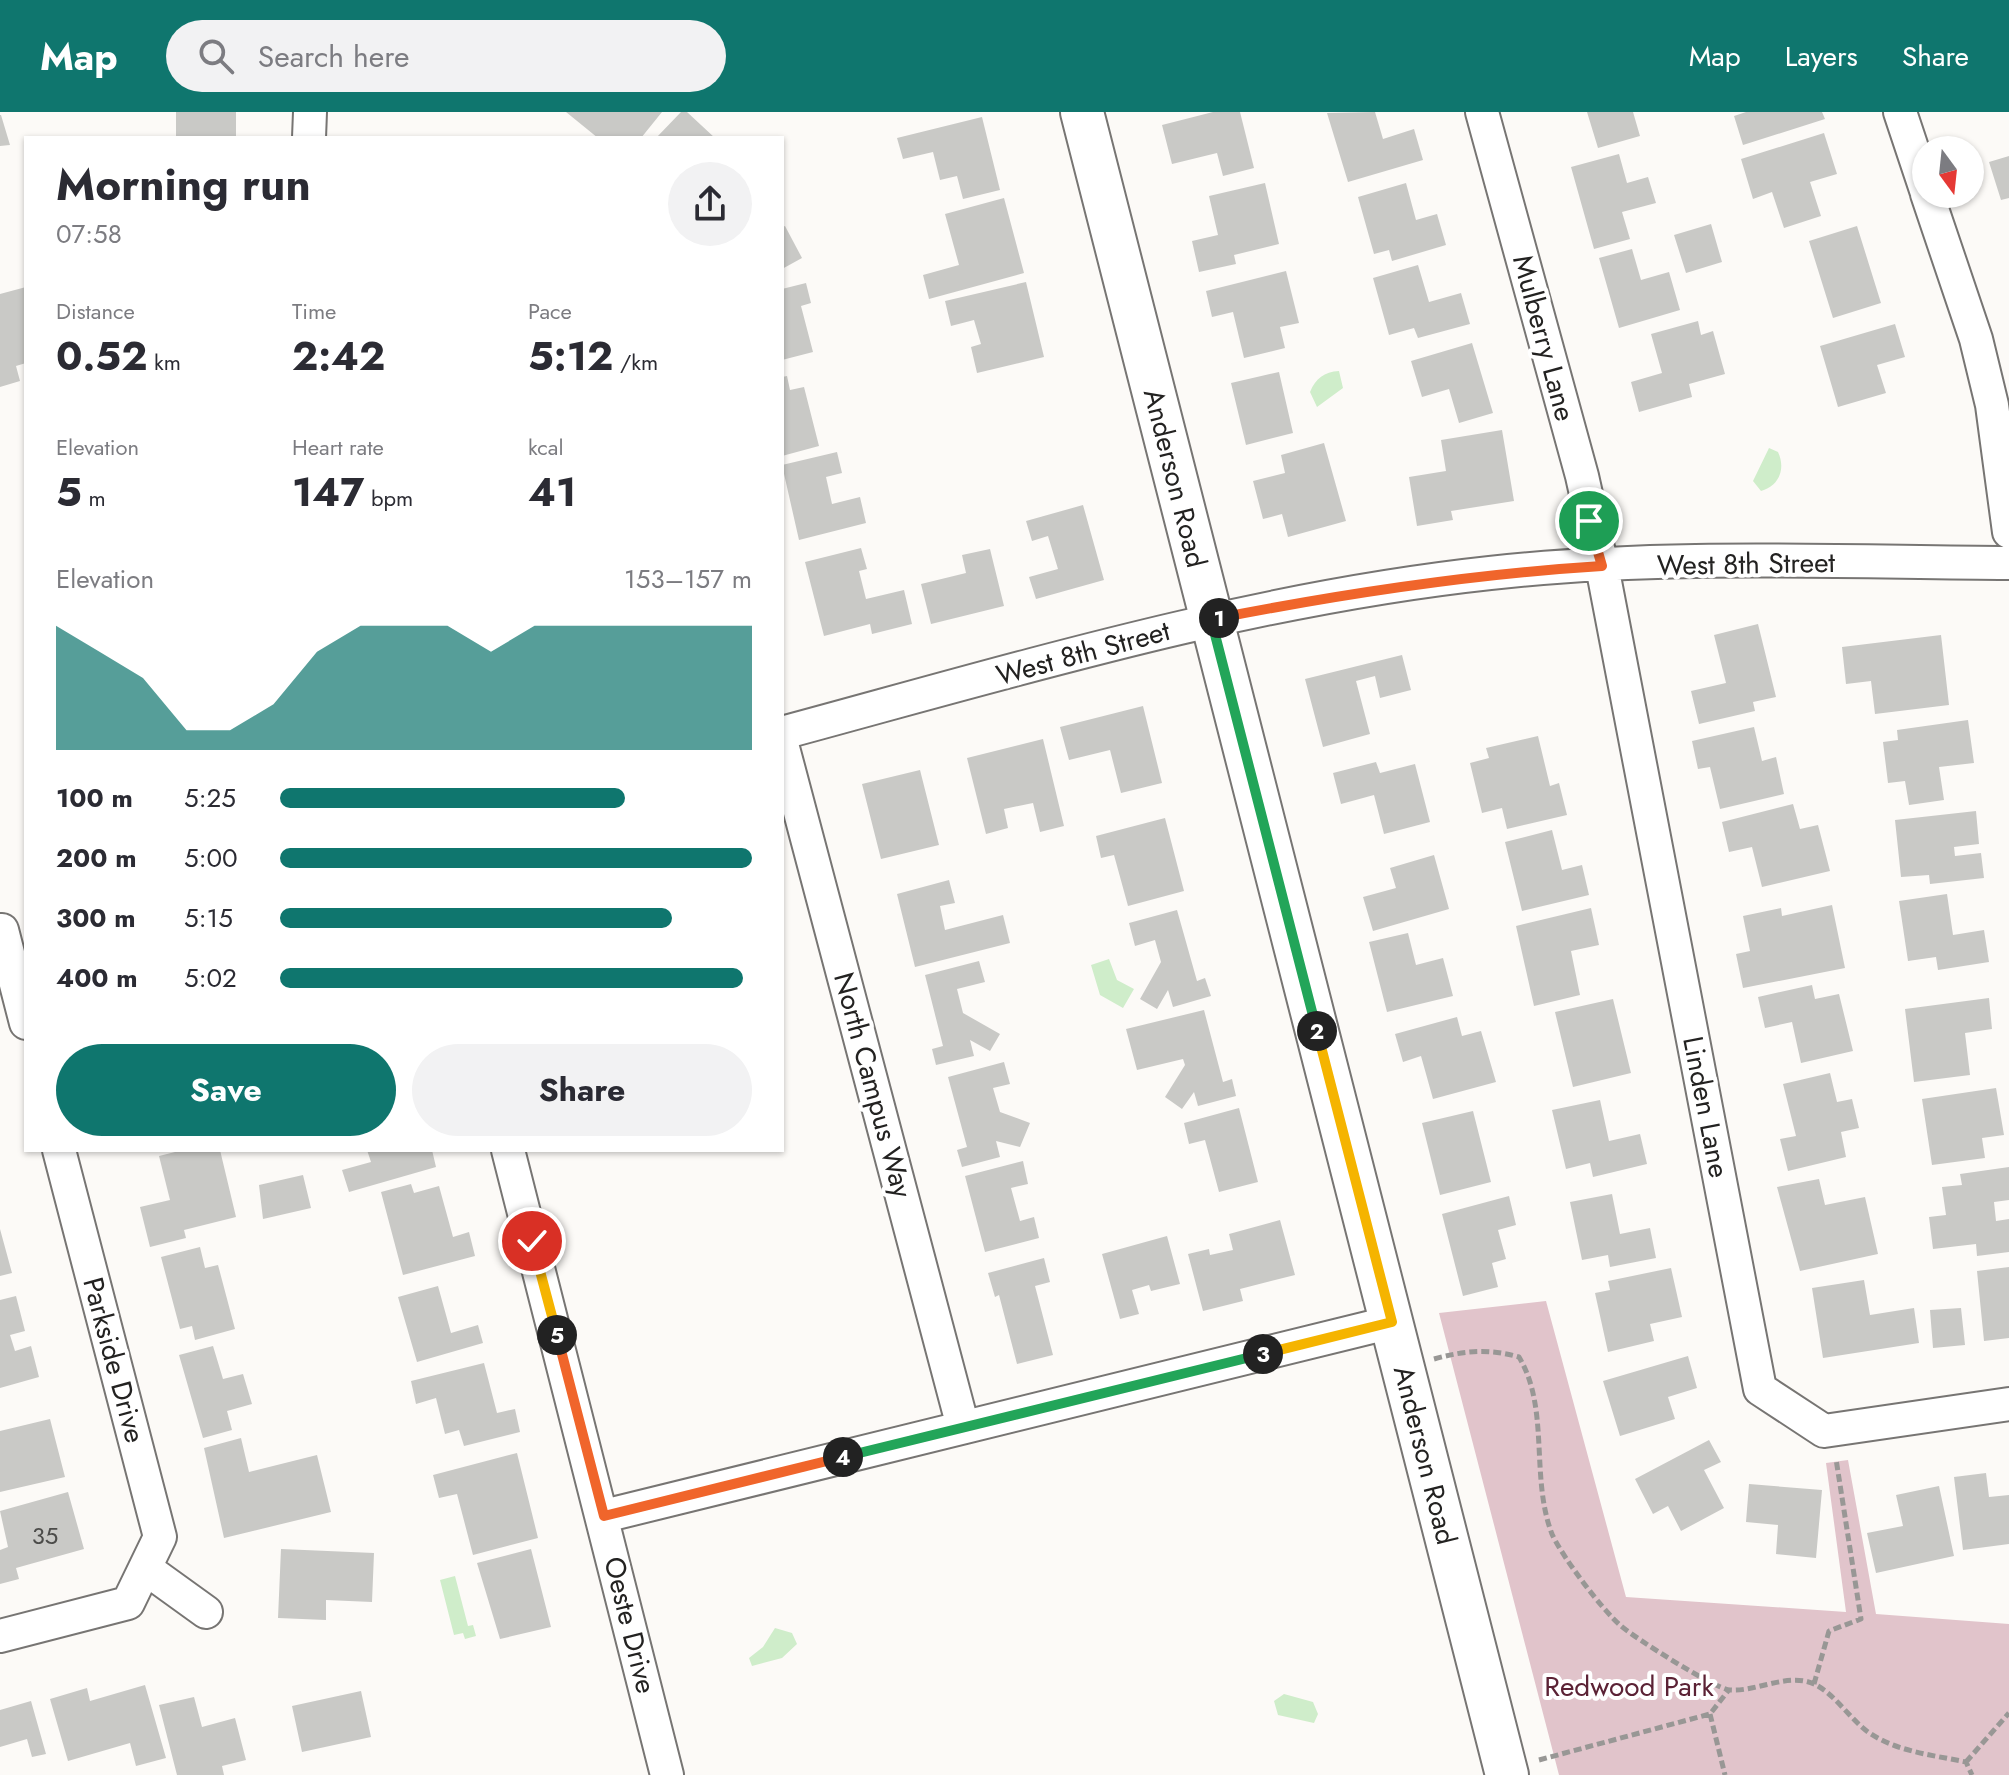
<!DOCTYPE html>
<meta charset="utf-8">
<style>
body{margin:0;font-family:Jost,sans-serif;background:#f2f2f3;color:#2b2b33;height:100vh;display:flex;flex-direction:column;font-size:30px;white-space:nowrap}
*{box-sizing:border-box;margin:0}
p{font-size:26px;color:#7c7c81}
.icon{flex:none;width:44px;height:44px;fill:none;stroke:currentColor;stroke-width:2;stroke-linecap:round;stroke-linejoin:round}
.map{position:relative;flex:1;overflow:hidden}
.details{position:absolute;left:24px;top:24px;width:760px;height:1016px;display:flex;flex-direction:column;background:#fff;border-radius:0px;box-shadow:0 2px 6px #0004}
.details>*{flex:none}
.needle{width:52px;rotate:165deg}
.buttons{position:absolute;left:1912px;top:24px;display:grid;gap:16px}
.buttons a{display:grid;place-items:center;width:72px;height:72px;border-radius:50%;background:#fff;box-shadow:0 2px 6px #0004;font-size:40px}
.pin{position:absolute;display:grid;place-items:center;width:68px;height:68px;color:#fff;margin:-34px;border:4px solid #fff;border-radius:50%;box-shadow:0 2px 8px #0007}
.km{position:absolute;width:40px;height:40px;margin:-20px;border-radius:50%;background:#222;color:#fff;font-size:22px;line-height:40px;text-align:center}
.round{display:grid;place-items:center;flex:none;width:84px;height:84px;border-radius:42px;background:#f2f2f3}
.head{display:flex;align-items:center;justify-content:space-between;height:136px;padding:0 32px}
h1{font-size:44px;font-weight:700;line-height:60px}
.figures{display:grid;grid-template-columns:repeat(3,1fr);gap:12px;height:136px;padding:8px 32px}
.figures div{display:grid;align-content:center}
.figures b{font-size:40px;font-weight:700}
.figures small{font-size:22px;font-weight:400}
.figures p{font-size:22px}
.chart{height:224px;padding:16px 32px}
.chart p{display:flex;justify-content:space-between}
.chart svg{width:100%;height:144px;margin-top:8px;fill:#0f766e;opacity:.7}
.primary-button{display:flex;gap:16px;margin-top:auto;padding:16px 32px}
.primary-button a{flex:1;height:92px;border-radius:48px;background:#0f766e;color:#fff;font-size:32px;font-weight:700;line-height:92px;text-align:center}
.primary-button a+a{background:#f2f2f3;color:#2b2b33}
ul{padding:0 32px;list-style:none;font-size:26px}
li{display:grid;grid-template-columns:128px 96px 1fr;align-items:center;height:60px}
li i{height:20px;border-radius:10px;background:#0f766e}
header{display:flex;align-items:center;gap:48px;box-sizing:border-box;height:112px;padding:0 40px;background:#0f766e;color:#fff}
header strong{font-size:38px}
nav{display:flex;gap:44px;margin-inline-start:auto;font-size:28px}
.search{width:560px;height:72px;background:#f2f2f3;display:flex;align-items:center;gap:20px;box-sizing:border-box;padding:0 28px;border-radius:44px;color:#7c7c81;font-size:30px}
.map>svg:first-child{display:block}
.green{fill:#e1c4cb}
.water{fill:#cfedca}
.building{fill:#c9c9c6}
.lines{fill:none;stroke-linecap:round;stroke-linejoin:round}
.minor-casing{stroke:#777573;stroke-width:36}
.major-casing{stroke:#777573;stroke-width:46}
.path{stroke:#989795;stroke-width:5;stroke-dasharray:8 4;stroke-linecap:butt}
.minor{stroke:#fff;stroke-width:32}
.major{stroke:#fff;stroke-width:42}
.split-1-casing{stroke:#fff;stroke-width:16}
.split-2-casing{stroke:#fff;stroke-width:16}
.split-3-casing{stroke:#fff;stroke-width:16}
.split-4-casing{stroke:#fff;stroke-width:16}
.split-5-casing{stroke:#fff;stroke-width:16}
.split-6-casing{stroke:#fff;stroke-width:16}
.split-1{stroke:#f0652b;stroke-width:10}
.split-2{stroke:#22a559;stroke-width:10}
.split-3{stroke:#f5b400;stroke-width:10}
.split-4{stroke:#22a559;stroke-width:10}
.split-5{stroke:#f0652b;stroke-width:10}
.split-6{stroke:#f5b400;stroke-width:10}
.labels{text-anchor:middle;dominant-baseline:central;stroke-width:8;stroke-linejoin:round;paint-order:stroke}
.number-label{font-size:24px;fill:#4c4c4a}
.street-label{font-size:28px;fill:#232221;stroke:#fff}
.park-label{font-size:28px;fill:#5b2235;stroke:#fff}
</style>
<header>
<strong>Map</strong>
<div class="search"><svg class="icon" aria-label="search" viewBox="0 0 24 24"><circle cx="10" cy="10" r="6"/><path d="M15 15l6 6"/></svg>Search here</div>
<nav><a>Map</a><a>Layers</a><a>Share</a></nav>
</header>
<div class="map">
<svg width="2009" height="1663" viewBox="0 0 2009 1663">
<rect width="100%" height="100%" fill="#fcfaf7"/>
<path class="green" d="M 1546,1189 L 1626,1485 L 1846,1500 L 1826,1351 L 1848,1348 L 1876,1502 L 2009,1512 L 2009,1663 L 1559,1663 L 1439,1201 Z"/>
<path class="water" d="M 1339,259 L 1343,276 L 1317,295 L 1310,280 C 1316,266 1324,260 1339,259 Z
M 1769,336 L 1778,340 C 1786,357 1779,374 1761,379 L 1753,369 Z
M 1109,847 L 1117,868 L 1134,877 L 1123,896 L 1100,883 L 1091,853 Z
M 455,1464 L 468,1514 L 473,1513 L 476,1524 L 465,1527 L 463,1521 L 454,1523 L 440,1468 Z
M 775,1516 L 792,1521 L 797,1532 L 782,1546 L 752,1554 L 749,1546 L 763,1535 Z
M 1284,1582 L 1313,1590 L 1318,1602 L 1314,1611 L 1278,1603 L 1274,1589 Z"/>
<path class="building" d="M 176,0 L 236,0 L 236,26 L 176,26 Z
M 566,0 L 662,0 L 641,26 L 598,26 Z
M 681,0 L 687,0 L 715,26 L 656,26 Z
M 1213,0 L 1240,0 L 1254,56 L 1223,64 L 1217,41 L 1172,52 L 1162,13 Z
M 1375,0 L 1383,27 L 1414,17 L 1423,48 L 1348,70 L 1327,1 Z
M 1587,0 L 1633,0 L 1640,24 L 1598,36 Z
M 1746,0 L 1822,0 L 1825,7 L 1743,33 L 1734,4 Z
M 0,3 L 1,3 L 10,33 L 0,34 Z
M 982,5 L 1000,78 L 963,87 L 957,64 L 940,68 L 933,40 L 903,47 L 897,26 Z
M 1824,21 L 1837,62 L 1810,70 L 1821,104 L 1784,116 L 1772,80 L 1753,87 L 1741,47 Z
M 1619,42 L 1627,71 L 1648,65 L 1656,91 L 1622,100 L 1630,127 L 1594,137 L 1571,55 Z
M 2009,44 L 2009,86 L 2001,88 L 1989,50 Z
M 1265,71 L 1279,132 L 1234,143 L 1236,152 L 1199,160 L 1192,129 L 1218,123 L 1209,84 Z
M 1406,71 L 1416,108 L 1437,102 L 1446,133 L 1392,149 L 1389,138 L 1374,142 L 1358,85 Z
M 1004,86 L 1024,161 L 929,187 L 923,163 L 959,153 L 945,102 Z
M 1711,112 L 1722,150 L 1686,161 L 1674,123 Z
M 785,114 L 802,146 L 782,157 L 782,115 Z
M 1857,114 L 1881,191 L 1833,206 L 1809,129 Z
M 1632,137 L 1641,168 L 1669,160 L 1680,198 L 1619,216 L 1599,146 Z
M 1418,153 L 1429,190 L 1461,181 L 1470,212 L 1418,226 L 1414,216 L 1389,223 L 1373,166 Z
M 1286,159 L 1299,211 L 1280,215 L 1285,236 L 1244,246 L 1233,200 L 1212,205 L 1206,179 Z
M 1026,170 L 1044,245 L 977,261 L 971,235 L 981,232 L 974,208 L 951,214 L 945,189 Z
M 806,171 L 811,191 L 801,194 L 813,240 L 782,248 L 782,177 Z
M 26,175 L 26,251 L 16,254 L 20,269 L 0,275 L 0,182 Z
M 1698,209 L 1701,223 L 1713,219 L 1725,262 L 1689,272 L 1692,285 L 1639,300 L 1631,270 L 1662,261 L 1651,222 Z
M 1895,212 L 1905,245 L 1877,253 L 1886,281 L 1838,295 L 1820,234 Z
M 1472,231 L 1493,301 L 1459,311 L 1449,277 L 1422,285 L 1411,249 Z
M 1279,260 L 1293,321 L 1246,333 L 1231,271 Z
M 787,264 L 790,278 L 804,275 L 819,334 L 782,344 L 782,265 Z
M 1502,318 L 1514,389 L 1451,399 L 1453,408 L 1417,414 L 1409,365 L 1446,359 L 1441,328 Z
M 1324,331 L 1346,409 L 1288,425 L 1282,402 L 1263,407 L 1253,369 L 1285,361 L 1281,343 Z
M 837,340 L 842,361 L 826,365 L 832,392 L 860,385 L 866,411 L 799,428 L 782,353 Z
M 1083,393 L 1104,468 L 1036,487 L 1029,465 L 1058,457 L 1048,424 L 1032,429 L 1026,409 Z
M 861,436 L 867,457 L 859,459 L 866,487 L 904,478 L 912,512 L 872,522 L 870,512 L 824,524 L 805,450 Z
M 990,437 L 1004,494 L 931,512 L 921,472 L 966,461 L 962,443 Z
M 1758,512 L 1776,585 L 1753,590 L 1755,599 L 1699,612 L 1691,579 L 1726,571 L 1714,523 Z
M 1941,523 L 1949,593 L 1875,602 L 1871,569 L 1846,572 L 1842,535 Z
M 1402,543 L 1411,578 L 1380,586 L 1375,564 L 1356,569 L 1370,622 L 1323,635 L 1305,567 Z
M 1143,594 L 1162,671 L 1121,681 L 1110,638 L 1069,648 L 1060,615 Z
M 1968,608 L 1974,651 L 1939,655 L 1944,688 L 1909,693 L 1905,669 L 1888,671 L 1883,630 L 1898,628 L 1897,618 Z
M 1754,615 L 1762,649 L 1776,645 L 1784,682 L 1720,697 L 1710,655 L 1698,657 L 1692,629 Z
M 1538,624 L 1550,674 L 1559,671 L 1567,703 L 1507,717 L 1502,696 L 1482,701 L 1470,651 L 1489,646 L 1486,636 Z
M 1043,627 L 1064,714 L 1040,720 L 1033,691 L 1004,697 L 1008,716 L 986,722 L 967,646 Z
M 1376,650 L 1380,661 L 1415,652 L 1430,710 L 1384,722 L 1374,683 L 1341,692 L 1333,661 Z
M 920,658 L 939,733 L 881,747 L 862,672 Z
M 1793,692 L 1800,717 L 1818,713 L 1830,759 L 1762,775 L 1752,735 L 1729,740 L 1722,710 Z
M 1976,699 L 1979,732 L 1954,735 L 1955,744 L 1981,741 L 1984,766 L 1930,772 L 1929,763 L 1901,765 L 1895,708 Z
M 1165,706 L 1184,779 L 1128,794 L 1114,743 L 1101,746 L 1096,724 Z
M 1552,718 L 1562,758 L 1582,753 L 1589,783 L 1522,799 L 1505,730 Z
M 1434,743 L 1449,797 L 1373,819 L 1363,785 L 1396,776 L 1390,756 Z
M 949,768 L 955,791 L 940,794 L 945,818 L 1003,803 L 1010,831 L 915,855 L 897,782 Z
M 1947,782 L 1953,823 L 1984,818 L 1989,850 L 1938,858 L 1936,845 L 1908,849 L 1899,789 Z
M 1832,793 L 1845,856 L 1743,876 L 1736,842 L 1750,839 L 1743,804 L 1781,796 L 1782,804 Z
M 1591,796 L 1599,833 L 1571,839 L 1580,883 L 1534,894 L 1516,814 Z
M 1177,798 L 1197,869 L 1205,866 L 1211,884 L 1173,895 L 1168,878 L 1157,897 L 1140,887 L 1161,850 L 1155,828 L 1135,834 L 1129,811 Z
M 1408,821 L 1416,853 L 1443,846 L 1453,884 L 1387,900 L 1369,830 Z
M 979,849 L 985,870 L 957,877 L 963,901 L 1000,922 L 990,939 L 970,928 L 974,944 L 936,953 L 932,937 L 943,934 L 925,863 Z
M 1812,873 L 1815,887 L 1839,882 L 1853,939 L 1801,951 L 1792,910 L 1765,916 L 1758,885 Z
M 1989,886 L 1992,917 L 1965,921 L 1970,963 L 1914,970 L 1905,897 Z
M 1613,887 L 1631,961 L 1573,975 L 1555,900 Z
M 1204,898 L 1223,970 L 1232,967 L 1236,984 L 1198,994 L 1194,980 L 1182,997 L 1165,985 L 1185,953 L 1183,947 L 1137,958 L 1126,917 Z
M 1457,905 L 1462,924 L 1481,919 L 1496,970 L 1433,987 L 1421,944 L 1403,950 L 1395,922 Z
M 1004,950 L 1010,972 L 993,976 L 1000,1000 L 1030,1011 L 1020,1035 L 996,1029 L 1000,1045 L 962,1055 L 957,1038 L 967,1035 L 948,965 Z
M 1830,961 L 1837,990 L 1852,987 L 1859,1016 L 1841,1020 L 1846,1045 L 1788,1059 L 1780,1027 L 1796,1024 L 1783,972 Z
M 1996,976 L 2004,1023 L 1982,1026 L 1985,1046 L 1932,1053 L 1922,987 Z
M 1600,988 L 1609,1029 L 1640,1022 L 1647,1052 L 1593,1065 L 1590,1051 L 1566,1057 L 1552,998 Z
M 1239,996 L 1258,1070 L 1219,1080 L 1205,1028 L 1189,1032 L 1184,1011 Z
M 1473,999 L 1491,1070 L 1440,1083 L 1422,1011 Z
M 183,1038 L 220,1038 L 236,1105 L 184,1118 L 186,1126 L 150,1135 L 140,1095 L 170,1088 L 159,1044 Z
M 367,1038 L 432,1038 L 436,1055 L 349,1080 L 342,1058 L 371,1050 Z
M 1023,1049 L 1028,1072 L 1011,1076 L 1020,1109 L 1034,1105 L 1039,1126 L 985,1140 L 965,1064 Z
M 2009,1055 L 2009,1088 L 1994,1090 L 1996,1109 L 2009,1107 L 2009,1140 L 1977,1144 L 1976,1132 L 1933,1137 L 1929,1105 L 1946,1103 L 1942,1075 L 1962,1073 L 1960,1062 Z
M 303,1063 L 311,1096 L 263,1107 L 259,1073 Z
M 1819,1067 L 1825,1093 L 1865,1085 L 1878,1142 L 1800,1159 L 1777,1075 Z
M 411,1072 L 414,1081 L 439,1074 L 453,1125 L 469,1120 L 475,1144 L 403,1163 L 381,1080 Z
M 1612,1082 L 1620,1122 L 1650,1116 L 1656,1146 L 1610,1155 L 1608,1143 L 1582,1148 L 1570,1090 Z
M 1509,1084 L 1516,1113 L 1498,1118 L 1506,1147 L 1492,1151 L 1498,1175 L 1463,1184 L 1442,1102 Z
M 1280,1108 L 1295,1163 L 1240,1177 L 1243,1189 L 1203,1199 L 1188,1142 L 1209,1137 L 1210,1143 L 1233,1138 L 1229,1122 Z
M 0,1117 L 12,1161 L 0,1164 Z
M 1167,1124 L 1180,1172 L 1151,1179 L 1149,1173 L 1132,1178 L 1139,1202 L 1120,1207 L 1102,1142 Z
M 200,1135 L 205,1156 L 218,1153 L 235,1217 L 195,1228 L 192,1214 L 180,1217 L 161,1145 Z
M 1044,1146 L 1050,1170 L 1035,1174 L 1053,1243 L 1017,1252 L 999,1183 L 995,1185 L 988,1161 Z
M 2009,1155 L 2009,1226 L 1984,1229 L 1977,1159 Z
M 1671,1156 L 1682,1205 L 1650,1212 L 1654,1229 L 1608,1240 L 1595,1181 L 1610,1178 L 1608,1169 Z
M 1864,1168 L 1870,1203 L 1914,1196 L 1919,1231 L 1823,1246 L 1812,1176 Z
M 438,1174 L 451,1221 L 478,1213 L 483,1231 L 417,1250 L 398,1185 Z
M 16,1184 L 25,1219 L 10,1223 L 15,1239 L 31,1234 L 39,1265 L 0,1276 L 0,1188 Z
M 1961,1196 L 1965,1233 L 1933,1236 L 1930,1198 Z
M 213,1234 L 223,1267 L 243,1262 L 252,1292 L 227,1299 L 232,1318 L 203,1326 L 179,1243 Z
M 1688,1244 L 1697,1276 L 1668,1285 L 1675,1307 L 1620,1324 L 1603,1269 Z
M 484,1251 L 497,1301 L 515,1297 L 520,1320 L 464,1334 L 459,1318 L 445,1322 L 436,1286 L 416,1292 L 411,1269 Z
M 50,1307 L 65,1365 L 0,1380 L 0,1319 Z
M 241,1326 L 249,1360 L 317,1343 L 331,1400 L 224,1426 L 204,1336 Z
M 1709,1328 L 1721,1350 L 1704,1358 L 1724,1396 L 1681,1419 L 1668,1394 L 1653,1402 L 1635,1367 Z
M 517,1341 L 538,1426 L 473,1443 L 457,1382 L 439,1386 L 433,1363 Z
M 1986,1361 L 1989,1385 L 2009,1383 L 2009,1432 L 1963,1438 L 1954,1365 Z
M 1749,1372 L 1822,1378 L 1816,1446 L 1776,1442 L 1778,1413 L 1746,1410 Z
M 1939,1374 L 1954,1444 L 1876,1461 L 1867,1421 L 1903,1414 L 1896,1383 Z
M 68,1380 L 84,1437 L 16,1456 L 19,1467 L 0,1472 L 0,1438 L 8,1435 L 0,1399 Z
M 281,1437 L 374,1441 L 372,1490 L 326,1488 L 326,1508 L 278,1506 Z
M 531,1437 L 551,1515 L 500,1527 L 477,1451 Z
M 145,1573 L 166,1646 L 136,1654 L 130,1631 L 68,1649 L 50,1587 L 87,1576 L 90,1589 Z
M 361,1579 L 371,1625 L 302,1640 L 292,1594 Z
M 194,1585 L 202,1615 L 235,1606 L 246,1648 L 222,1654 L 224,1663 L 177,1663 L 159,1593 Z
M 31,1589 L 46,1642 L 32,1645 L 27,1627 L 0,1635 L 0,1598 Z"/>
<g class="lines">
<g class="minor-casing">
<path id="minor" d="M 1482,0 L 1582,364 L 1602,454 L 1760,1277 L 1824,1319 L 2009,1292
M 1900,0 L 1926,78
M 309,26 L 310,0
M 1927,82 L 1976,227 L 1992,293 L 2009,420
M 782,621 C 1015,558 1249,487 1490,461 C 1661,442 1837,450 2009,451
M 782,632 L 963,1315
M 2,818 L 26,911
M 508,1038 L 667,1663
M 604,1404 L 1392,1210
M 145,1456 L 206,1500
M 0,1524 L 128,1491 L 160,1425 L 59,1038"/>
</g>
<g class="major-casing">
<path id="major" d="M 1082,0 L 1507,1663"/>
</g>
<path class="path" d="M 1434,1247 C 1463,1239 1488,1236 1519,1245 C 1550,1297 1530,1365 1552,1422 C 1561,1443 1603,1499 1621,1514 C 1635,1526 1715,1577 1730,1578 C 1756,1580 1789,1560 1814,1572 C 1834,1581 1850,1607 1868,1620 C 1897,1640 1933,1643 1966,1650 L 1972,1663
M 1814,1572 L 1829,1519 L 1861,1507 L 1836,1347
M 1710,1602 L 1725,1663
M 1539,1648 L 1710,1602 L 1728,1579
M 1966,1650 L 2009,1601"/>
<use href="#minor" class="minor"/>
<use href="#major" class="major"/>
</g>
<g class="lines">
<g class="split-1-casing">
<path id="split-1" d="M 1219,506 C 1347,481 1472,462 1602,454 L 1589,409"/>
</g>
<g class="split-2-casing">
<path id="split-2" d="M 1219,506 L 1211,507 L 1317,919"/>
</g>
<g class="split-3-casing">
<path id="split-3" d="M 1263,1242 L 1392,1210 L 1317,919"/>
</g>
<g class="split-4-casing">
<path id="split-4" d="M 843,1345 L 1263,1242"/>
</g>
<g class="split-5-casing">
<path id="split-5" d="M 557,1223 L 604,1404 L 843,1345"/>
</g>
<g class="split-6-casing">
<path id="split-6" d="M 532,1129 L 557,1223"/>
</g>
<use href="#split-1" class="split-1"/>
<use href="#split-2" class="split-2"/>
<use href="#split-3" class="split-3"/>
<use href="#split-4" class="split-4"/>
<use href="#split-5" class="split-5"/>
<use href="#split-6" class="split-6"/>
</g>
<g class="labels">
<g class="number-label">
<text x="45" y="1423">35</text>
</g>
<g class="street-label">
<text transform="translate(1544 226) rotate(75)">Mulberry Lane</text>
<text transform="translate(1175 366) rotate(76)">Anderson Road</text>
<text transform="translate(1746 452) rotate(-1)">West 8th Street</text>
<text transform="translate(1083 541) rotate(-15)">West 8th Street</text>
<text transform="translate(873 973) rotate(75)">North Campus Way</text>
<text transform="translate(1706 995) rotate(79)">Linden Lane</text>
<text transform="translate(114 1248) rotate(75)">Parkside Drive</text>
<text transform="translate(1425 1343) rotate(76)">Anderson Road</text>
<text transform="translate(630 1513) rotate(76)">Oeste Drive</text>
</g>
<g class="park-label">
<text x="1629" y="1574">Redwood Park</text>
</g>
</g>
</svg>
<div class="buttons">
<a><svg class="needle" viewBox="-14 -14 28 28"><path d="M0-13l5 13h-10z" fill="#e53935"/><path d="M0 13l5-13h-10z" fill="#7c7c81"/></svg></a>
</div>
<div class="pin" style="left:1589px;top:409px;background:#1e9e55"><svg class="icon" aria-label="arrive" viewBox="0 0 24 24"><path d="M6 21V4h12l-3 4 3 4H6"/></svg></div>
<div class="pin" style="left:532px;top:1129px;background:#d93025"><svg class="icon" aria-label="check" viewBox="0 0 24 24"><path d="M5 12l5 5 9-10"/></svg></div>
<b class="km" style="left:1219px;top:506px">1</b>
<b class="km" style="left:1317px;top:919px">2</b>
<b class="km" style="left:1263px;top:1242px">3</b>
<b class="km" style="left:843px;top:1345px">4</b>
<b class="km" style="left:557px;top:1223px">5</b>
<section class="details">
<div class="head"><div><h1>Morning run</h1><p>07:58</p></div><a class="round"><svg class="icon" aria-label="share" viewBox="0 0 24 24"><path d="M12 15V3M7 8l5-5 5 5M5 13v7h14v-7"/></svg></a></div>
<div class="figures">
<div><p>Distance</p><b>0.52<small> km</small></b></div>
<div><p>Time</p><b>2:42</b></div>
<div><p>Pace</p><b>5:12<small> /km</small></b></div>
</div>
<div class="figures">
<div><p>Elevation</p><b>5<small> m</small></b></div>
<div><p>Heart rate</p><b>147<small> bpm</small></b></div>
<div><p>kcal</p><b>41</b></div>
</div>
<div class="chart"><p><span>Elevation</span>153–157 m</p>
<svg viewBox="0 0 160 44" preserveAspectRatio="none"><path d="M0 44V6L10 14L20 22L30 38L40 38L50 30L60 14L70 6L80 6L90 6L100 14L110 6L120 6L130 6L140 6L150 6L160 6V44z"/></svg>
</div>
<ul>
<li><b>100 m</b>5:25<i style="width:73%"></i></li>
<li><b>200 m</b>5:00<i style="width:100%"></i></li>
<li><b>300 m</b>5:15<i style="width:83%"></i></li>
<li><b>400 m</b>5:02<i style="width:98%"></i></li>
</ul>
<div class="primary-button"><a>Save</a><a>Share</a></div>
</section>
</div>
